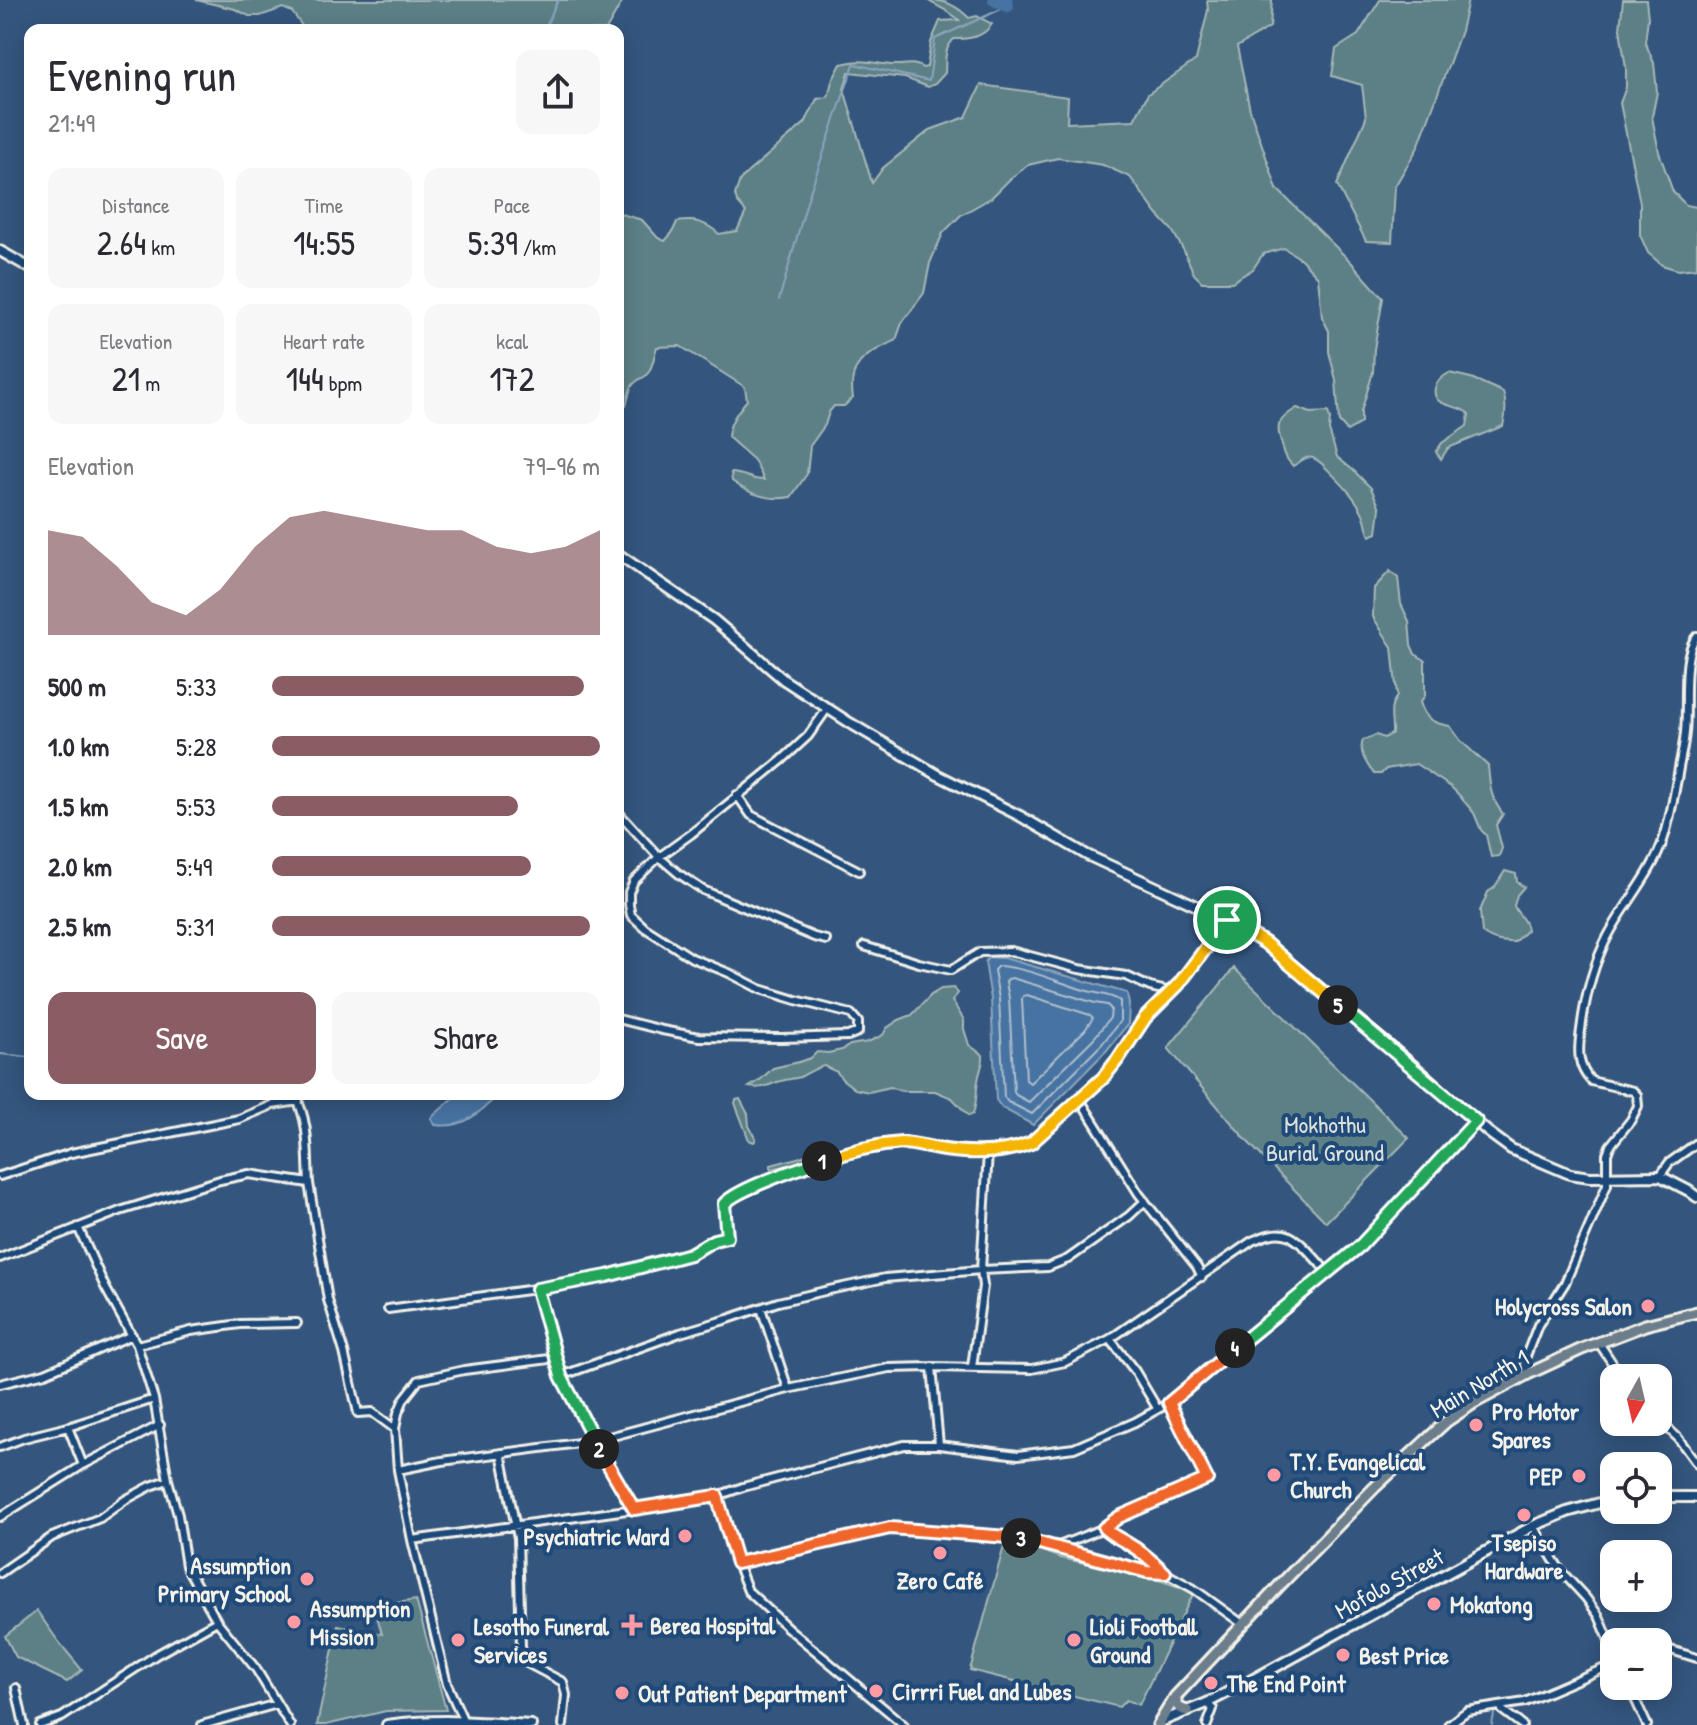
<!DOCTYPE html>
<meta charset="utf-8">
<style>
body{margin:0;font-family:"Patrick Hand",sans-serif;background:#f7f7f7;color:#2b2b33;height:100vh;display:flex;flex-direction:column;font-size:30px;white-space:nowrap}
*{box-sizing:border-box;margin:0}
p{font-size:26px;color:#7c7c81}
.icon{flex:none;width:44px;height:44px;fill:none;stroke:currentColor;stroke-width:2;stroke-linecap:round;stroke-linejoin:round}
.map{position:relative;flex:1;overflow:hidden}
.sheet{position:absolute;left:24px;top:24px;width:600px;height:1076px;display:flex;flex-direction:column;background:#fff;border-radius:16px;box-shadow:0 4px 20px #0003}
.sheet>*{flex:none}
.needle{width:52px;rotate:188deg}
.fabs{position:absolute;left:1600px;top:1364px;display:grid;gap:16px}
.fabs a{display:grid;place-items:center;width:72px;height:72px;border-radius:16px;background:#fff;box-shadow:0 4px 20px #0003;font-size:40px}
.pin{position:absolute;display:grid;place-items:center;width:68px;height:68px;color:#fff;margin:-34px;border:4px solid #fff;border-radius:50%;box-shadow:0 2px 8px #0007}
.km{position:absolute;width:40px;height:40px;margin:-20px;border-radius:50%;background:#222;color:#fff;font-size:22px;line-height:40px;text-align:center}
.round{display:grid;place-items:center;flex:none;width:84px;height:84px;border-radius:16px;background:#f7f7f7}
.overview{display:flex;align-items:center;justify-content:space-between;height:136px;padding:0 24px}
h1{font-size:44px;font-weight:600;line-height:60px}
.metrics{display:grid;grid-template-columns:repeat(3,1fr);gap:12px;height:136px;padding:8px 24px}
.metrics div{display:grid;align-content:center;border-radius:16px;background:#f7f7f7;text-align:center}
.metrics b{font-size:34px;font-weight:600}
.metrics small{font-size:22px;font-weight:400}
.metrics p{font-size:22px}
.chart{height:224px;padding:16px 24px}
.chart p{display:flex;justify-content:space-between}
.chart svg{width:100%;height:144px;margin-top:8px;fill:#8a5d65;opacity:.7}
.button{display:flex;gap:16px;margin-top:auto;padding:16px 24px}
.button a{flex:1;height:92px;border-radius:16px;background:#8a5d65;color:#fff;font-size:32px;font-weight:600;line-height:92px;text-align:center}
.button a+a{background:#f7f7f7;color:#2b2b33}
ul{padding:0 24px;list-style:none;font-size:26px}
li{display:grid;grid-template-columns:128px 96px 1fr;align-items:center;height:60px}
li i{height:20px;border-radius:10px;background:#8a5d65}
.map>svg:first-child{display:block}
.green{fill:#5b8086;stroke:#a8b8b7;stroke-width:2}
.water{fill:#4773a2;stroke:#8ca5be;stroke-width:2}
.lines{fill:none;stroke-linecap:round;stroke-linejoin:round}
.shore{stroke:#afbfcc;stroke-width:2}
.stream{stroke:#8ca5be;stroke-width:2}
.river{stroke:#4773a2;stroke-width:12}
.street-casing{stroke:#f4f1e8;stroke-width:12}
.secondary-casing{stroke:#f4f1e8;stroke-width:14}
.primary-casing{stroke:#f4f1e8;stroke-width:15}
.street{stroke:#1f4a7a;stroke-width:6}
.secondary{stroke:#1f4a7a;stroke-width:8}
.primary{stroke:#6c7d8b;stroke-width:9}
.split-1-casing{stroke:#fff;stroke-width:16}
.split-2-casing{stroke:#fff;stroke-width:16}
.split-3-casing{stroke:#fff;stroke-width:16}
.split-4-casing{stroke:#fff;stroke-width:16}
.split-5-casing{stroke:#fff;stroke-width:16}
.split-6-casing{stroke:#fff;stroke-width:16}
.split-1{stroke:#f5b400;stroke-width:10}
.split-2{stroke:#22a559;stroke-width:10}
.split-3{stroke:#f0652b;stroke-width:10}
.split-4{stroke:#f0652b;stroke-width:10}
.split-5{stroke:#22a559;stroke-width:10}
.split-6{stroke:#f5b400;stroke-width:10}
.poi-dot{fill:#ff9aa2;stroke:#1f4a7a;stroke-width:3}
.labels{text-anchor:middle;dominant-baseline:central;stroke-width:8;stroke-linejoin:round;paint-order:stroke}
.park-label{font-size:24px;fill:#dde0d9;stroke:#1f4a7a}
.poi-label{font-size:24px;font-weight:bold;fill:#f4f1e8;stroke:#1f4a7a;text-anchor:start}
.street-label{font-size:24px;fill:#f4f1e8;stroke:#1f4a7a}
</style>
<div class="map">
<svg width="1697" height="1725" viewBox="0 0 1697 1725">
<rect width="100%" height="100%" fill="#34567e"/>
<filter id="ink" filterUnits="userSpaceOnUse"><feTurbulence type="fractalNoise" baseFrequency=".0125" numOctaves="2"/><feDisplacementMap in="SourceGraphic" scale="16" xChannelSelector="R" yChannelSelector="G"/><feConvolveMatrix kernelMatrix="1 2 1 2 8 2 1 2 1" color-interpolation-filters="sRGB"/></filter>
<g filter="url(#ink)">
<path class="green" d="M 196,0 L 623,0 L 606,30 L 305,30 L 292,12 L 283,8 L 260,16 L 249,16 L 235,9 Z
M 927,0 C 945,0 956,5 969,18 L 977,16 L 992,24 C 983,38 968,39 954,39 C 943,50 946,60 945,73 L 935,84 L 928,87 L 905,78 L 849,72 L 844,89 L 872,183 L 883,168 L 930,130 L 966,117 L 981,85 L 1068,97 L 1067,123 L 1134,120 L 1148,94 L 1196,60 L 1208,10 L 1207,0 L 1272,0 L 1270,27 L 1237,47 L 1250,110 L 1277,189 L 1351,262 L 1383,298 L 1374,349 L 1373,372 L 1361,412 L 1361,423 L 1347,431 L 1339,422 L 1336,380 L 1329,352 L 1329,331 L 1322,317 L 1318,277 L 1301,259 L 1284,248 L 1263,254 L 1253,269 L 1232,282 L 1202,282 L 1194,274 L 1184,251 L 1172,230 L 1157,214 L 1130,177 L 1103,165 L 1058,158 L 1028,165 L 1011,178 L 991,198 L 961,215 L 943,233 L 930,263 L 924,293 L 902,323 L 896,340 C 868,354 847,362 853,398 L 844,406 L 834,406 L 829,412 L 825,425 L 810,446 L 807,474 L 791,497 C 769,501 750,495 732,481 L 731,473 C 744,473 753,481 764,480 L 754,460 L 728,437 C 729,422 738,411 747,400 L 745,387 L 680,346 L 657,347 C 654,355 653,367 648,373 C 641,382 645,374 637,381 C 629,386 629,398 626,406 L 618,406 L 618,213 L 642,220 L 658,238 L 665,241 L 672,233 L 677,222 C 694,219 706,222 719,234 L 737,231 L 746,212 L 737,202 L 735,195 L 740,180 L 747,173 L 805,123 L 817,99 L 828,97 L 832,81 L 841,64 C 863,58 871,63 892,65 C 904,66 912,61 923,68 L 927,67 L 931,42 L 940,21 L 959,20 C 950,11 938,7 927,0 Z
M 1380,0 L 1468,0 L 1461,31 L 1418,147 L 1395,186 L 1392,242 L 1366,241 L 1337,185 L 1366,118 L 1362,85 L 1332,76 L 1336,49 L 1358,35 Z
M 1623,0 L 1646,0 L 1648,18 L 1645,42 L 1654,63 L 1657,92 L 1652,117 L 1659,152 L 1673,192 L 1686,205 L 1697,207 L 1697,268 L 1678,270 L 1662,265 L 1648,253 L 1640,235 L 1640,203 L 1620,103 L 1626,87 L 1626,68 L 1620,29 Z
M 1449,373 L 1471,378 L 1503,392 C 1507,404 1506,414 1503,426 L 1448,448 L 1441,459 L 1436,452 L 1442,443 L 1467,426 L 1469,414 C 1459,403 1431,409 1435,388 C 1437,380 1442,377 1449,373 Z
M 1297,408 L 1311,413 L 1328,412 L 1330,419 L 1329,430 L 1337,457 L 1354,471 L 1371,488 L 1380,508 L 1377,533 L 1370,536 C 1366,529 1367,523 1364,516 C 1356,496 1336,478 1321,463 C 1309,453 1305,458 1293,466 C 1287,460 1285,456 1283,448 C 1276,426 1275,421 1297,408 Z
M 1390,571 L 1398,578 L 1401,604 L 1409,621 L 1411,645 L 1415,654 L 1425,660 L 1425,696 L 1420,702 C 1425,720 1433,723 1450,726 L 1461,741 L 1488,766 C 1490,787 1490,797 1503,814 L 1496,825 L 1502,848 L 1499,856 L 1491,857 L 1486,835 L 1481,830 L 1474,813 L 1459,795 L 1451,787 L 1416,764 L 1386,769 L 1381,774 L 1374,774 C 1367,764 1358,753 1363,740 L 1376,735 L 1384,738 L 1392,734 C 1393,719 1387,710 1397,696 L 1392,647 L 1373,617 L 1374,588 Z
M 1505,871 L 1516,874 L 1517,882 L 1524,887 L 1517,895 L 1514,906 C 1518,916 1526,919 1527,930 L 1514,942 C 1501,942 1493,941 1482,933 L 1480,911 L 1488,892 L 1494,888 Z
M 1234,968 L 1409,1138 L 1326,1222 L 1247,1141 L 1168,1048 Z
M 953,988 L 958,993 L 952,1001 L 964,1020 L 964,1029 L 969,1045 L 983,1055 C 984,1065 979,1071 978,1081 C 976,1092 977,1102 973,1114 L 969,1116 L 952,1098 L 935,1091 L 901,1091 L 890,1087 L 869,1092 L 855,1089 L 842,1079 L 837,1072 L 824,1066 C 814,1068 809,1073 800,1077 C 794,1079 787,1079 781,1081 C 769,1084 762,1090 749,1087 L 759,1081 L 773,1068 L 799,1062 L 811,1058 L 817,1052 L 828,1053 L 842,1050 L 850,1045 L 868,1042 L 883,1035 L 887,1028 L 899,1020 L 912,1015 L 931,995 L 941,989 Z
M 740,1099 L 748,1114 L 749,1126 L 756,1139 L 754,1142 L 749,1140 L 735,1103 L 736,1100 Z
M 818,1150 L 825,1151 L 826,1154 C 809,1160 788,1166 771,1169 L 771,1165 L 801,1157 Z
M 1004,1546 L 1036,1548 L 1060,1558 L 1144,1575 L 1194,1592 L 1139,1705 L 1126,1700 L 1119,1707 L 970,1670 Z
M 416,1600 L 446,1710 L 386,1711 L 326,1725 L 317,1725 L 338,1625 L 382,1634 L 374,1606 Z
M 37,1611 L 58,1641 L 82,1670 L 67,1682 L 16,1657 L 5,1636 Z"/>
<path class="water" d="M 989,957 L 1004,958 L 1127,993 L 1129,1004 L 1128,1024 L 1107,1050 L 1033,1125 L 1002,1108 L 996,1100 L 991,999 L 985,962 Z
M 458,1094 L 500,1094 C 479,1112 466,1129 435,1125 L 431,1118 Z"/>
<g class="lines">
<path class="shore" d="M 998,966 C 1025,967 1058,982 1084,990 C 1097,994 1111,994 1120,1001 L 1120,1021 L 1102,1044 L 1032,1114 L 1008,1102 L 1004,1097 L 999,999 L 994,970 Z
M 1012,978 L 1095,1003 L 1107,1005 L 1111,1009 L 1110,1018 L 1094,1038 L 1029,1102 L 1016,1095 L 1014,1092 L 1009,998 L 1006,982 L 1008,979 Z
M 1027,995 L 1090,1015 L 1093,1018 L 1085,1030 L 1030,1083 L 1026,1080 L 1022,999 L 1023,996 Z"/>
<path class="stream" d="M 544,30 L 558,0
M 779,300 L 809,195 L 854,64 L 929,81 L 935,39 L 1008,6
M 0,1054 L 30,1057
M 1492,1725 L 1494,1714"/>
<path class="river" d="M 994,0 L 1008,6 L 1006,0"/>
<g class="street-casing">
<path id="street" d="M 737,795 L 751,815 L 859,871
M 618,812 L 659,857 L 679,874 L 703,890 L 814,937 L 826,940
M 864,946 L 919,963 L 951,970 L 980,952 L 1011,951 L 1079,969 L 1126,976 L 1150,987 L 1171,992
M 618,1019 L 662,1030 L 699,1037 L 782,1038 L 848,1036 L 858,1032 L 858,1022 L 851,1014 L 796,1000 L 760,989 L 729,973 L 692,958 L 645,928 L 631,915 L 629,905 L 629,892 L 634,881 L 659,857 L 691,834 L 782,760 L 808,736 L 827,709
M 294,1094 C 310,1120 307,1154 309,1183
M 1079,1098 L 1139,1194 L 1197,1267 L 1202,1277
M 0,1176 L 71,1153 L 239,1119 L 272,1105 L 299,1101
M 1660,1176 L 1669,1163 L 1697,1143
M 78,1227 L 105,1287 L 137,1345 L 154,1399 L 168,1480 L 178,1515 L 186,1566 L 217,1621 L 256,1669 L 290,1725
M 0,1258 L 120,1211 L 220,1180 L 249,1174 L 309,1183 L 328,1300 L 344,1352 L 358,1413 L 372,1412 L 395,1429
M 537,1289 L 561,1376 L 594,1441 L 634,1509
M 761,1308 L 788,1389
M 388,1309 L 550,1287 L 607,1276 L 690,1254 L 714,1240 L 727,1237 L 724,1204 L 728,1199 L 797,1169 L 847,1152 L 904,1143 L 966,1152 L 988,1152 L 1017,1148 L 1031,1143 L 1103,1078 L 1118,1059 L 1145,1018 L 1179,984 L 1227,920
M 1110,1339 L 1135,1371 L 1157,1408
M 1599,1343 L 1622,1378
M 137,1345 L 191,1331 L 240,1324 L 297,1323
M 932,1367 L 939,1445
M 972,1367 L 983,1286 L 981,1270 L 988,1152
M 1528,1374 L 1524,1361 L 1538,1325 L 1565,1283 L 1607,1185 L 1607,1154 L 1610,1146 L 1631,1120 L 1638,1106 L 1637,1095 L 1633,1091 L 1591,1081 C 1577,1066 1578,1050 1581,1030 C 1585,997 1593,965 1608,936 C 1624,905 1648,879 1661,846 C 1670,823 1673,799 1678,774 C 1680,760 1684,746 1685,732 C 1688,707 1681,654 1697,636
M 561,1376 L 680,1333 L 728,1319 L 778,1302 L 829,1290 L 885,1278 L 981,1270 L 1048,1267 L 1068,1259 L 1129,1216 L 1145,1201
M 0,1384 L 45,1373 L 132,1335
M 1658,1419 L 1678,1438 L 1697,1464
M 68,1427 L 154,1399
M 0,1447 L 24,1438 L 68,1427 L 83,1465
M 501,1453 L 518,1538 L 521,1647 L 525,1662 L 563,1682 L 566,1695 L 563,1725
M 398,1470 L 442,1461 L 594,1441 L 788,1389 L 889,1368 L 932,1367 L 1032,1369 L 1065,1362 L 1110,1339 L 1252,1241 C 1262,1237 1273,1232 1284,1234 C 1298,1236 1318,1262 1328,1273
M 717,1496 L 737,1563 L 748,1591 L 788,1628 L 904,1725
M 0,1517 L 83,1465 L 160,1425
M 1533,1526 L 1560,1570 L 1586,1598 L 1599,1616 L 1614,1652
M 1104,1528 C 1111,1535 1119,1538 1127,1543 C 1141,1551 1153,1561 1165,1573
M 412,1540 L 634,1509 L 717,1496 L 743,1487 L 904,1445 L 939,1445 L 1018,1455 L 1074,1448 L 1135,1422 L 1169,1403 L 1284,1310 L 1360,1246 L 1476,1121
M 1056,1547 L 1147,1572 L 1165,1573 L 1194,1589 L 1244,1625
M 737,1563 L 890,1528 L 1023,1539 L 1056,1547 L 1104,1528 L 1119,1517 L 1207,1479 L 1193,1447 L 1169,1403
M 0,1573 L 52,1537 L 100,1518 L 125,1500 L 151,1486 L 168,1480
M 1658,1649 L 1671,1650 L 1697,1658
M 1629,1686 L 1647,1725
M 16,1688 L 24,1725
M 1207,1703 L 1213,1709 L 1207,1725
M 1501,1706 L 1502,1710 L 1522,1725
M 465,1724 L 447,1684 L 412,1540 L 398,1470 L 395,1429 L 398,1413 L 404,1399 L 419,1380 L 464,1370 L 557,1358
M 40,1725 L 62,1717 L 156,1655 L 217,1621
M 202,1725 L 277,1704
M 1448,1725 L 1467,1711 L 1525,1702 L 1614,1664"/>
</g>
<g class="secondary-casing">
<path id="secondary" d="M 0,251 L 30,268
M 618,554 L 714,620 L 784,680 L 850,723 L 938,775 L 1020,816 L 1087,855 L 1227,920 L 1265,943 L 1422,1073 L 1488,1132 L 1511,1149 L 1570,1174 L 1590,1177 L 1660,1176 L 1689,1191 L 1697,1197
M 1658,1497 L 1697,1497
M 1160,1722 L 1207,1703 L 1250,1681 L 1533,1526 L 1567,1512 L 1614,1499
M 387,1725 C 435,1718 483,1722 531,1725"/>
</g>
<g class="primary-casing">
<path id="primary" d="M 1175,1697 C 1177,1706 1178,1709 1188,1711
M 1158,1725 L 1175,1697 L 1281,1584 L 1374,1488 L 1447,1421 L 1474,1403 L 1528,1374 L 1582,1349 L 1645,1325 L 1697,1312"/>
</g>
<use href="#street" class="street"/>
<use href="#secondary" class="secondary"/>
<use href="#primary" class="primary"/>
</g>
</g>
<g class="lines" filter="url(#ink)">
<g class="split-1-casing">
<path id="split-1" d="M 822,1161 C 847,1152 874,1145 901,1143 C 913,1143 926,1147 938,1149 C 969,1154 1001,1155 1031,1143 L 1103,1078 L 1118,1059 L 1145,1018 L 1179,984 L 1227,920"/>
</g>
<g class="split-2-casing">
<path id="split-2" d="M 599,1449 L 561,1376 L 537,1289 L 607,1276 L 690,1254 L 714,1240 L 727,1237 L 724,1204 C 737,1189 800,1168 822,1161"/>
</g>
<g class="split-3-casing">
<path id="split-3" d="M 599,1449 L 634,1509 L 717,1496 L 737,1563 L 890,1528 L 1021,1538"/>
</g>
<g class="split-4-casing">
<path id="split-4" d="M 1021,1538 L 1147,1572 L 1165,1573 C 1153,1561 1141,1551 1127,1543 C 1119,1538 1111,1535 1104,1528 L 1119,1517 L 1207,1479 L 1169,1403 L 1235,1348"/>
</g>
<g class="split-5-casing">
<path id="split-5" d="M 1235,1348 L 1360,1246 L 1476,1121 L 1338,1005"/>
</g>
<g class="split-6-casing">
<path id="split-6" d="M 1227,920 L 1265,943 L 1338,1005"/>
</g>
<use href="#split-1" class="split-1"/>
<use href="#split-2" class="split-2"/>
<use href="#split-3" class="split-3"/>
<use href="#split-4" class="split-4"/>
<use href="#split-5" class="split-5"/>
<use href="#split-6" class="split-6"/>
</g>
<g class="poi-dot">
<circle cx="1648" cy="1306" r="8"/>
<circle cx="1476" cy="1425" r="8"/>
<circle cx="1274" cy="1475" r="8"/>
<circle cx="1579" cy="1476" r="8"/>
<circle cx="1524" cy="1515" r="8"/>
<circle cx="685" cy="1536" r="8"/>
<circle cx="940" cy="1553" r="8"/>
<circle cx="307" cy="1579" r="8"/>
<circle cx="1434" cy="1604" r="8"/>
<circle cx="294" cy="1622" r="8"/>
<path d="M628 1613h8v8h8v8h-8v8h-8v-8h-8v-8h8z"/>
<circle cx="458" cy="1640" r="8"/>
<circle cx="1074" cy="1640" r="8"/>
<circle cx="1343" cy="1655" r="8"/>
<circle cx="1211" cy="1683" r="8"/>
<circle cx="876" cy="1691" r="8"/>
<circle cx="622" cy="1693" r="8"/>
</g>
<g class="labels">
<g class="park-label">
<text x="1325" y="1124">Mokhothu<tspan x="1325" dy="28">Burial Ground</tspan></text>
</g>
<g class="poi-label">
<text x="1632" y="1306" text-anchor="end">Holycross Salon</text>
<text x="1492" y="1411">Pro Motor<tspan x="1492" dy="28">Spares</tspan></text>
<text x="1290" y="1461">T.Y. Evangelical<tspan x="1290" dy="28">Church</tspan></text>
<text x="1563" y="1476" text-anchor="end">PEP</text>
<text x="669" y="1536" text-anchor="end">Psychiatric Ward</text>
<text x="1524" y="1542" text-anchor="middle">Tsepiso<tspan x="1524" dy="28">Hardware</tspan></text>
<text x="291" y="1565" text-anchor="end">Assumption<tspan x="291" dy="28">Primary School</tspan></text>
<text x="940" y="1580" text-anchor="middle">Zero Café</text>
<text x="1450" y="1604">Mokatong</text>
<text x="310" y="1608">Assumption<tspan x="310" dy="28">Mission</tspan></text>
<text x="650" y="1625">Berea Hospital</text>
<text x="474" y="1626">Lesotho Funeral<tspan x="474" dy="28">Services</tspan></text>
<text x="1090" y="1626">Lioli Football<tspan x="1090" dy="28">Ground</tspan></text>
<text x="1359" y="1655">Best Price</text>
<text x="1227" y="1683">The End Point</text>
<text x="892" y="1691">Cirrri Fuel and Lubes</text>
<text x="638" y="1693">Out Patient Department</text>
</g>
<g class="street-label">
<text transform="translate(1479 1383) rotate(-31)">Main North 1</text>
<text transform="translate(1389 1583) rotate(-29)">Mofolo Street</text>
</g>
</g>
</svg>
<div class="fabs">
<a><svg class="needle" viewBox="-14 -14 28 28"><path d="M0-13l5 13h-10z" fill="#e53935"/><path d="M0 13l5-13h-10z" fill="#7c7c81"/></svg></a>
<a><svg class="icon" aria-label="locate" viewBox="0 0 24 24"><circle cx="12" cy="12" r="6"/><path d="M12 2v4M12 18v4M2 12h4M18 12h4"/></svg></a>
<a>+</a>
<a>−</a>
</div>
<div class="pin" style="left:1227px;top:920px;background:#1e9e55"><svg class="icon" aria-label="arrive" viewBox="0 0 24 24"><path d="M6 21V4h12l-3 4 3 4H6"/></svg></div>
<b class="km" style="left:822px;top:1161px">1</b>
<b class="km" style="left:599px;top:1449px">2</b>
<b class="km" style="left:1021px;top:1538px">3</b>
<b class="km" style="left:1235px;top:1348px">4</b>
<b class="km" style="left:1338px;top:1005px">5</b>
<section class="sheet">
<div class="overview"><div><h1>Evening run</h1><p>21:49</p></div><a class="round"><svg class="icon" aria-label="share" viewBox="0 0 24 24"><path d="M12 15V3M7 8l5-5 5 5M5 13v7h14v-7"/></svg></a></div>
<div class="metrics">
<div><p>Distance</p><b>2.64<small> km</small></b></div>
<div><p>Time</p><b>14:55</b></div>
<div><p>Pace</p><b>5:39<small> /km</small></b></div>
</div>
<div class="metrics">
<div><p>Elevation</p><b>21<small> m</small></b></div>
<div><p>Heart rate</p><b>144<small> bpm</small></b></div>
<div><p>kcal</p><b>172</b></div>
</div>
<div class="chart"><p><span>Elevation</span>79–96 m</p>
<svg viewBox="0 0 160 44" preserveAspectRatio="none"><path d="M0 44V12L10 14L20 23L30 34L40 38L50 30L60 17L70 8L80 6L90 8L100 10L110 12L120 12L130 17L140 19L150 17L160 12V44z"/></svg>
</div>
<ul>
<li><b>500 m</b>5:33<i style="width:95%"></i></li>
<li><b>1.0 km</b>5:28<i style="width:100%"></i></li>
<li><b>1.5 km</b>5:53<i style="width:75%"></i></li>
<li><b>2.0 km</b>5:49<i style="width:79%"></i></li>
<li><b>2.5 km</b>5:31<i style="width:97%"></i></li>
</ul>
<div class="button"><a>Save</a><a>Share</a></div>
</section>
</div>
